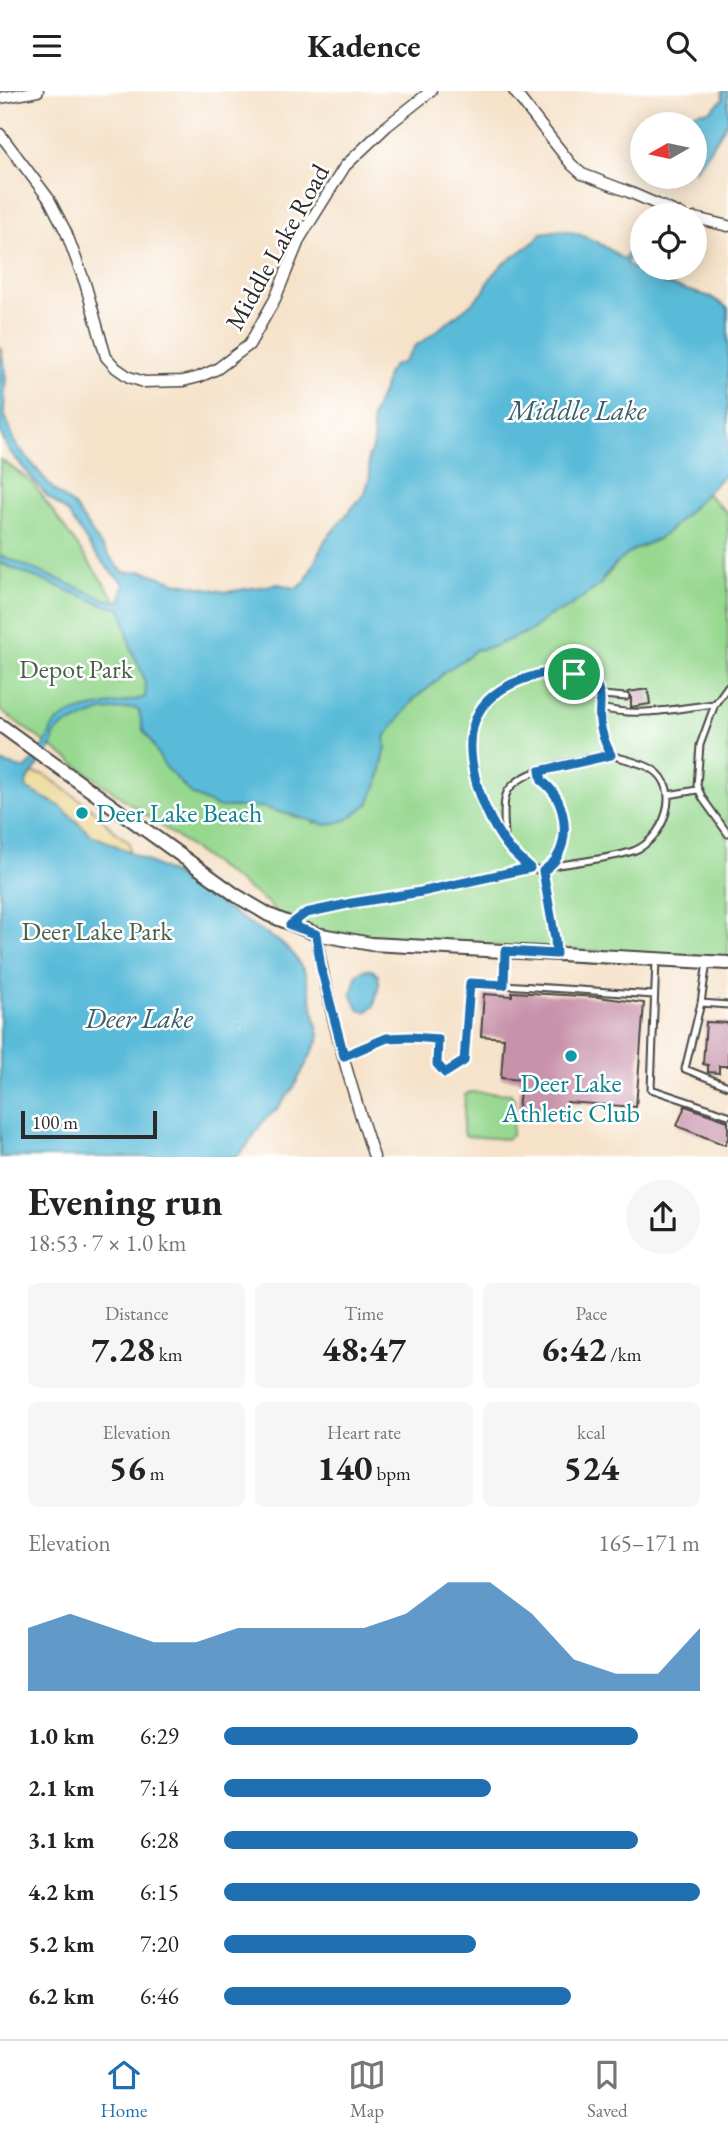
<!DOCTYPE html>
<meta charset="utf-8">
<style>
body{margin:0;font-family:"EB Garamond",serif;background:#f6f6f6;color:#222;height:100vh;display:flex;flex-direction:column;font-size:26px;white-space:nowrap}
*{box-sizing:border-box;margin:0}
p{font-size:23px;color:#767676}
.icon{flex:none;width:38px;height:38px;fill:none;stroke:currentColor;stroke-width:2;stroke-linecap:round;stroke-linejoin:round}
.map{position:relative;height:1066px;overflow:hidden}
.side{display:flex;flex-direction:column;background:#fff;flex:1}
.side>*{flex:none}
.needle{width:46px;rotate:261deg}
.controls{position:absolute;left:630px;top:21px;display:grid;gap:14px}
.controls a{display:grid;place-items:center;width:77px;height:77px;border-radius:50%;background:#fff;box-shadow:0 4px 18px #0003;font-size:35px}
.scale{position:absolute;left:21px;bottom:18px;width:136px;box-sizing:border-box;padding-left:7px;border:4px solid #2b2b2b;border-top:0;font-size:19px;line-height:24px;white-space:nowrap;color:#2b2b2b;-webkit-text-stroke:5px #fff;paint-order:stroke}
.pin{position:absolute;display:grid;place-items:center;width:60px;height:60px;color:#fff;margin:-30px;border:4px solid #fff;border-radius:50%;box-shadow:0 2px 7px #0007}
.round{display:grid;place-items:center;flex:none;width:74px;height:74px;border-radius:37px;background:#f6f6f6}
.summary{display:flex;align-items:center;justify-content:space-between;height:119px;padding:0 28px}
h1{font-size:38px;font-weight:700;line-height:52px}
.figures{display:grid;grid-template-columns:repeat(3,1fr);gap:10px;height:119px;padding:7px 28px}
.figures div{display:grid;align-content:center;border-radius:10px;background:#f6f6f6;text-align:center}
.figures b{font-size:35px;font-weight:700}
.figures small{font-size:19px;font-weight:400}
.figures p{font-size:19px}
.chart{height:196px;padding:14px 28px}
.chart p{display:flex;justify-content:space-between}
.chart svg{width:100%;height:126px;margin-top:7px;fill:#1f6fb2;opacity:.7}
ul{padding:0 28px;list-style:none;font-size:23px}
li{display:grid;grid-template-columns:112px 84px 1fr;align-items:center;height:52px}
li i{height:18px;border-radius:9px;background:#1f6fb2}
header{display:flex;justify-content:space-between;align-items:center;height:91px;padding:0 28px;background:#fff;font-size:32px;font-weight:700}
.dock{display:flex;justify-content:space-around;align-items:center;height:98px;border-top:2px solid #e0e0e0;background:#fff;font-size:19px;color:#767676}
.dock a{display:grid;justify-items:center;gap:4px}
.dock .on{color:#1f6fb2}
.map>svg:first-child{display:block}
.green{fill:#97d88f;stroke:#61825d;stroke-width:2}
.sand{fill:#eeda9e;stroke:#8c8264;stroke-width:2}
.water{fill:#5abbd9;stroke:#427382;stroke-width:2}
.building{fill:#c893aa}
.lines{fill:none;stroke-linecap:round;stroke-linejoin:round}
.service-casing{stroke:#494643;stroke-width:9}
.minor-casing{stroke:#494643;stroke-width:13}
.tertiary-casing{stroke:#494643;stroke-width:16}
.service{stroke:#fff;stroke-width:5}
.minor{stroke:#fff;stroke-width:10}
.tertiary{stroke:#fff;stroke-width:12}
.route-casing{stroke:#fff;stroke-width:14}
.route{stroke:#1f6fb2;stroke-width:9}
.culture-dot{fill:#0f9aa8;stroke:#fff;stroke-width:2.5}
.labels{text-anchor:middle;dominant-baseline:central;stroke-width:5;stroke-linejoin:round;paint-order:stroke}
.street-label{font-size:26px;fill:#2b2b2b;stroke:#fff}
.park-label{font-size:26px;fill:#4b5f49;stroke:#fff}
.culture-label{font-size:26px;fill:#0d838f;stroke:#fff;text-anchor:start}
.water-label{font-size:28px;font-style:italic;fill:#3b5d68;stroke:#fff}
</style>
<header><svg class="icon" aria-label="menu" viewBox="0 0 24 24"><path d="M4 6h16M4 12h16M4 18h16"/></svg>Kadence<svg class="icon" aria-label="search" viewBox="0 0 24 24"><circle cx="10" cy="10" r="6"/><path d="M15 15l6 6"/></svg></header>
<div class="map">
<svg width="728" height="1066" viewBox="0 0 728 1066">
<rect width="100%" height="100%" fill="#fff"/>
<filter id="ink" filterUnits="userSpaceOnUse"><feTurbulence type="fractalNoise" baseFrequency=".0143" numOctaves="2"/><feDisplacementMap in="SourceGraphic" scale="14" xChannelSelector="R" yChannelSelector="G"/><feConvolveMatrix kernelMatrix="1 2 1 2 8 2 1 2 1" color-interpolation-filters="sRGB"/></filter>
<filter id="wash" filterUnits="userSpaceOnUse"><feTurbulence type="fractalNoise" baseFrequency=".00686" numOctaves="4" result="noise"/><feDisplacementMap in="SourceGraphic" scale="28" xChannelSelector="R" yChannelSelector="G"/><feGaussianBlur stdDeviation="1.57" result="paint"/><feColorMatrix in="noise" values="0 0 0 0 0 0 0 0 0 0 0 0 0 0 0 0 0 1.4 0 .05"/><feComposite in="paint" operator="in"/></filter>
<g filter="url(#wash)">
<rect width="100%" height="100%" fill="#f5e2c9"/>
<path class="green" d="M 0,368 L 32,391 L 115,508 L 314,732 L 368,713 L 378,692 L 386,657 L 385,648 L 387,642 L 414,608 L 436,591 L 443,582 L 469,565 L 475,559 L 492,556 L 530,540 L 550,524 L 564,519 L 597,496 L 618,471 L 633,459 L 660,447 L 706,402 L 728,423 L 728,867 L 389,850 C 357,846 307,842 280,824 C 275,821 271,816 268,812 L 0,619 Z
M 470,1001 L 511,1003 L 514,1008 L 512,1044 L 507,1048 L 466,1045 L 463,1041 L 465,1004 Z"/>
<path class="sand" d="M 33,682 L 45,684 L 95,720 L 114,740 L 129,751 L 130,758 L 128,760 L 91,744 L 60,715 L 26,698 L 26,691 Z"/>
<path class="water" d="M 722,0 L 728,0 C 728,9 728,19 728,28 C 726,38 702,69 695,79 L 695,33 L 686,33 C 691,25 696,18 706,21 L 712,18 L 723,8 Z
M 563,139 C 585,144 606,154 623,169 L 642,142 L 642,151 L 626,172 L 628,174 L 662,192 L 711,206 L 728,217 L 728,380 L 671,438 L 660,447 L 633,459 L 618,471 L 604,486 L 601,493 L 569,516 L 550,524 L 530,540 L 492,556 L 475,559 L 469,565 L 443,582 L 436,591 L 414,608 L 385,646 L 386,656 L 378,692 L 368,713 L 347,729 L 327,734 L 261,716 L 217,716 L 192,704 L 163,673 L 151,650 L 143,639 L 139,620 L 134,617 L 102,620 L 63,635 L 54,644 L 52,655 L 26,691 L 27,698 L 60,715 L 91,744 L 128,760 L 196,795 L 222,815 L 280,851 L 293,863 L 305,882 L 319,944 L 318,950 L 294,996 L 277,1018 L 264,1029 L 246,1056 L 236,1066 L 0,1066 L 0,671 L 26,678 C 32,669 42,661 46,651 C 50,644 50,638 56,632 C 78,613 119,615 145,606 C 148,586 137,574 131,557 C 127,544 126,531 121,518 L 101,513 L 0,472 L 0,464 L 105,508 L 120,511 L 124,492 L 111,481 L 93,460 L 67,421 L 47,405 L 7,357 L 0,340 L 0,255 L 6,284 L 4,321 L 15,352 L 54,399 L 74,415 L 99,452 L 119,477 L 126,482 L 143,480 L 175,491 L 226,501 L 279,493 L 294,497 L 299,496 L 305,491 L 325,449 L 365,402 L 370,385 L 368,367 L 374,354 L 372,326 L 385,294 L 387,283 L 393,275 L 404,271 L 415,255 L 425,249 L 467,216 L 483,202 L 489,189 L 502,174 L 534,151 L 541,142 Z
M 366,878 L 372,879 L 378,884 L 379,893 L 374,915 L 366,921 L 359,919 L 351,903 L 357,883 Z"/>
<g id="blocks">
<path class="building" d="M 648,598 L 650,613 L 631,616 L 631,606 L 628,601 Z
M 512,901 L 598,906 L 644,912 L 636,1016 L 567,1011 L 566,1024 L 518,1020 L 521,989 L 501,987 L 504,947 L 481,945 L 484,903 L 512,905 Z
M 706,931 L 728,932 L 728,975 L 719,975 L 719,982 L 708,981 L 708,974 L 703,973 Z
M 685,1015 L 728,1030 L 728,1047 L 725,1054 L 677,1035 Z"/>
</g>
</g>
<g filter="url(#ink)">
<use href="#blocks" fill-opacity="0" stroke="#494643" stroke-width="2"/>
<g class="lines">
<g class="service-casing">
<path id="service" d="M 728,595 L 715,613 L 700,654 L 697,695 L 703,708 L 728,743
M 602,604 L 626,606
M 601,617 C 638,627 678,617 715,613
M 540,680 L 542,690 C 568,709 572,754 548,776
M 668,704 L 697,699
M 505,748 C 505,735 502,716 506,704 C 516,676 585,669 611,664
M 543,781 C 538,779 532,778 528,775 C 490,748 451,657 483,616 C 490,606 501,599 512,593 C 541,577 566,580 595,591 C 604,609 598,614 600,631 C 601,643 606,654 611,664 C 623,668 643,672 652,678 C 684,697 663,750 633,760 C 610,768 574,771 548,776
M 543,781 L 555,848 L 556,862
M 293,832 L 306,822 L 352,812 L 421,801 L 530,777
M 505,862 L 504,894 L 654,904
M 656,869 L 651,998 L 728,1024
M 707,871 L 701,912 L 685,978 L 728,995
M 701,912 L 728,914
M 344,965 L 387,947 L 411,946 L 438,948 L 437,973 L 445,983 L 464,970 L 470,892 L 504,894"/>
</g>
<g class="minor-casing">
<path id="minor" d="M 514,0 L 571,73 L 582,83 L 629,101 L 682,124
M 0,7 L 38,0
M 0,43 L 49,108 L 66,141 L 85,192 L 106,266 L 116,277 L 129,286 L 144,291 L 183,290 L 199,286 L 217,278 L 249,254 L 275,208 L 300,147 L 345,75 L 387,35 L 431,0
M 695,127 L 728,135
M 316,843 C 328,919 350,993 374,1066"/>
</g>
<g class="tertiary-casing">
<path id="tertiary" d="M 0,634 L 237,805 L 269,824 L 316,843 L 371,853 L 728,872"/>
</g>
<use href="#service" class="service"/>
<use href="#minor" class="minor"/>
<use href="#tertiary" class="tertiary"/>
</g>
</g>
<g class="lines" filter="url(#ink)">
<g class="route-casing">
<path id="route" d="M 548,581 L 574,583 L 595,591 C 604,609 598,614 600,631 C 601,643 606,654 611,664 L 540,680 L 542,690 C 565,707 571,744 556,768 C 553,773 547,777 543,780 L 555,848 L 556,863 L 505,860 L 504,894 L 470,892 L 464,970 L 445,982 L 437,973 L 438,948 L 411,946 L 387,947 L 344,965 L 321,877 L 316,843 L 290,834 L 306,822 L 352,812 L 421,801 L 530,777 C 523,771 516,764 510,758 C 483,726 455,654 482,616 C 498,595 524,587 548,581 Z"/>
</g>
<use href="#route" class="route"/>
</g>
<g class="culture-dot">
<circle cx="82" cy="722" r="7"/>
<circle cx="571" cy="965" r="7"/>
</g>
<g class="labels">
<g class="street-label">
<text transform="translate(277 156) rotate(-61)">Middle Lake Road</text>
</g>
<g class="park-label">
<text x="76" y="578">Depot Park</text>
<text x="97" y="840">Deer Lake Park</text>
</g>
<g class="culture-label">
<text x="96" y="722">Deer Lake Beach</text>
<text x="571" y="992" text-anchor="middle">Deer Lake<tspan x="571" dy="30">Athletic Club</tspan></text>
</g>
<g class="water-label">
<text x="577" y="319">Middle Lake</text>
<text x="139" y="927">Deer Lake</text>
</g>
</g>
</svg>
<div class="controls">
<a><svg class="needle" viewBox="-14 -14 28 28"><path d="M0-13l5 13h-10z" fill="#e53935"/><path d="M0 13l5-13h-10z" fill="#767676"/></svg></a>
<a><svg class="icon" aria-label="locate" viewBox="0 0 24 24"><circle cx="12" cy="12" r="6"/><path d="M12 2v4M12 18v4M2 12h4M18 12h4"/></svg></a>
</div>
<div class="scale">100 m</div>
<div class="pin" style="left:574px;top:583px;background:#1e9e55"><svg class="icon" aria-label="arrive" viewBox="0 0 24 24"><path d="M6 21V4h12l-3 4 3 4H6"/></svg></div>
</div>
<section class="side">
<div class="summary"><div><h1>Evening run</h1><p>18:53 · 7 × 1.0 km</p></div><a class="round"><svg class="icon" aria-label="share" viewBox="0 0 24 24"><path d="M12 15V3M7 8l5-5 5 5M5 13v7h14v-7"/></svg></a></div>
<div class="figures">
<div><p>Distance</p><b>7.28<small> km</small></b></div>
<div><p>Time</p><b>48:47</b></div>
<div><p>Pace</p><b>6:42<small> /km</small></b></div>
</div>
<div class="figures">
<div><p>Elevation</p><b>56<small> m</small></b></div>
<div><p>Heart rate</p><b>140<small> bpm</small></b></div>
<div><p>kcal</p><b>524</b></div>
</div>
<div class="chart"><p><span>Elevation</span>165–171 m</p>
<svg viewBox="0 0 160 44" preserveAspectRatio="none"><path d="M0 44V22L10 17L20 22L30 27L40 27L50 22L60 22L70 22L80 22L90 17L100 6L110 6L120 17L130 33L140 38L150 38L160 22V44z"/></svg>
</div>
<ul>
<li><b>1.0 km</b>6:29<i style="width:87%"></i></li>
<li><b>2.1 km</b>7:14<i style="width:56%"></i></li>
<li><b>3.1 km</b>6:28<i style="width:87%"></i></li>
<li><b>4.2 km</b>6:15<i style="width:100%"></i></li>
<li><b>5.2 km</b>7:20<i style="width:53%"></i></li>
<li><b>6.2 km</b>6:46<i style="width:73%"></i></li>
</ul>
</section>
<nav class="dock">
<a class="on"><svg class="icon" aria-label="home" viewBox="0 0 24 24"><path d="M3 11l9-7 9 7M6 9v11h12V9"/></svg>Home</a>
<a><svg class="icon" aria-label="map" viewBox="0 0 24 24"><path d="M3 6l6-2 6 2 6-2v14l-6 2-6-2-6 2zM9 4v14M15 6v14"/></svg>Map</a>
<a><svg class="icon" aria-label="saved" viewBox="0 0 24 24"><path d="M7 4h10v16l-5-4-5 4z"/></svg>Saved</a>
</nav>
